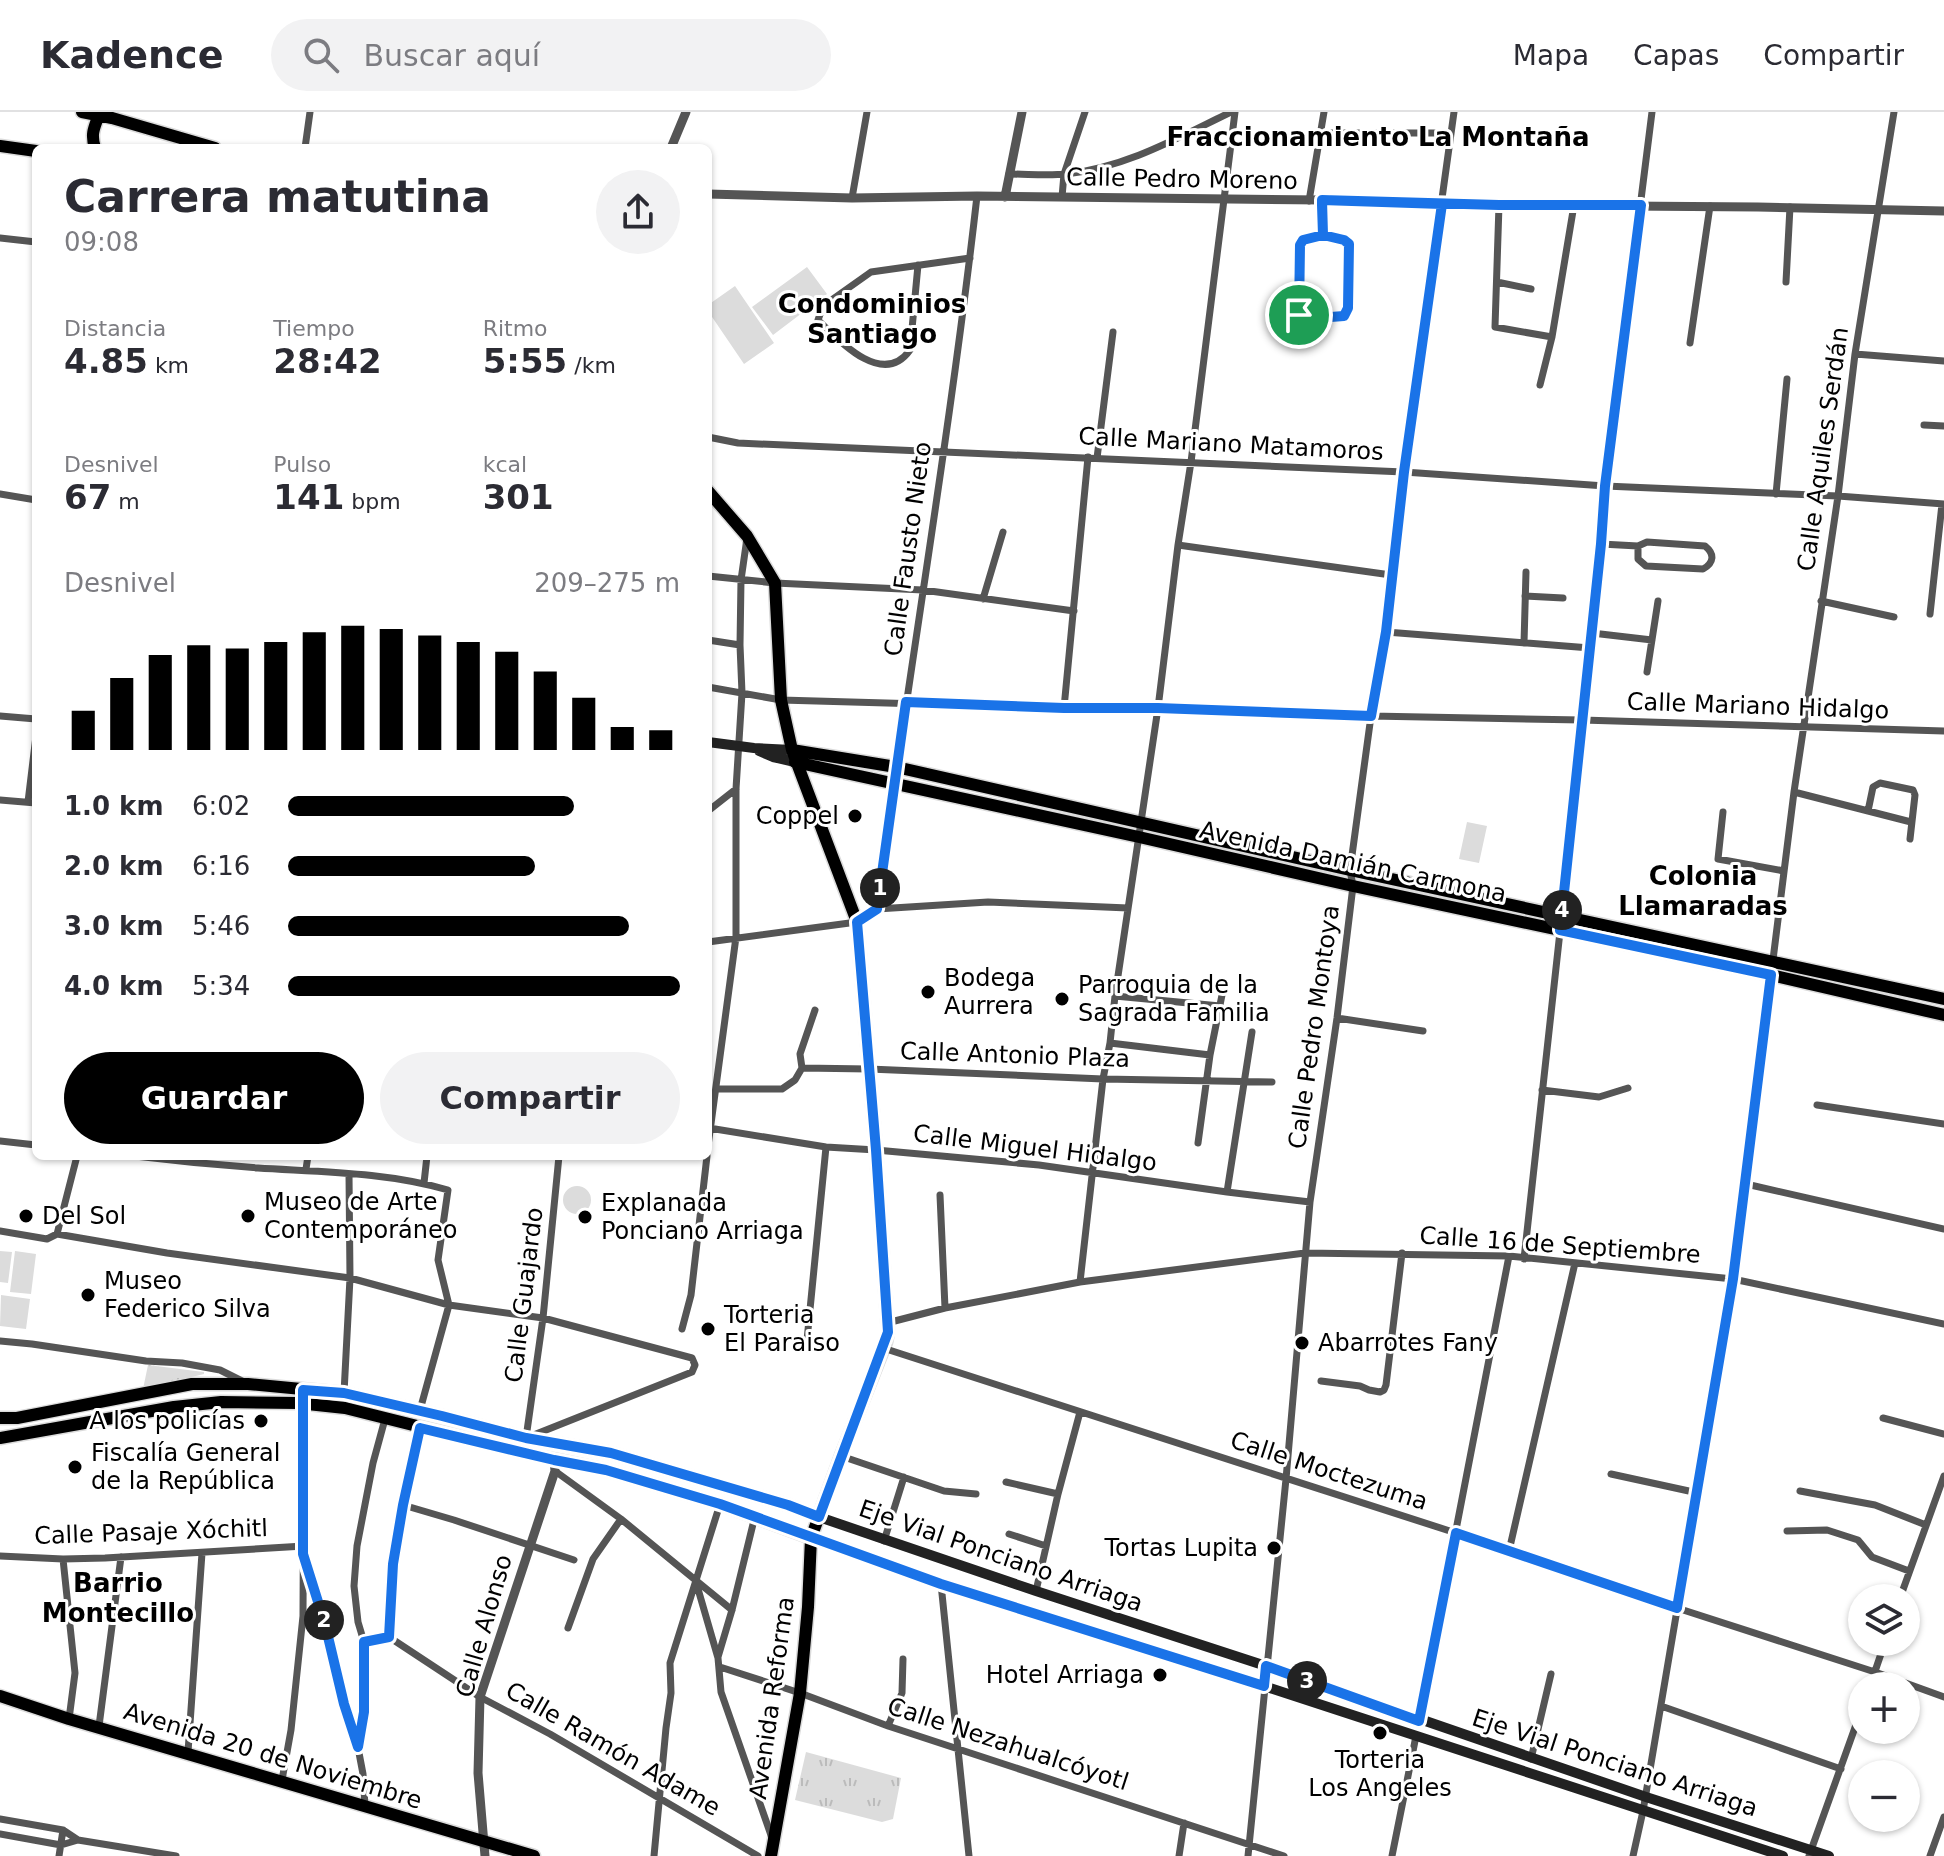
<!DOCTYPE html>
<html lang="es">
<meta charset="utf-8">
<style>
body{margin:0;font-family:"DejaVu Sans",sans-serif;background:#f2f2f3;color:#2b2b33;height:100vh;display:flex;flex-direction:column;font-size:30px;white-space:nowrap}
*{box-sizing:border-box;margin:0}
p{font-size:26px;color:#7c7c81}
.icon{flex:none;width:44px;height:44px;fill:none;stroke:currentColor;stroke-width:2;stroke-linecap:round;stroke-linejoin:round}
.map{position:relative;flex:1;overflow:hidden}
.panel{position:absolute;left:32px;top:32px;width:680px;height:1016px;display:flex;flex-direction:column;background:#fff;border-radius:12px;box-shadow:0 2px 6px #0004}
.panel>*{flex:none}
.buttons{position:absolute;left:1848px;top:1472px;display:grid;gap:16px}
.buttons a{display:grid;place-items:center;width:72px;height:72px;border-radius:50%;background:#fff;box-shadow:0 2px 6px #0004;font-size:40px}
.pin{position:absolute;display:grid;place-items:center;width:68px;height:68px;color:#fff;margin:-34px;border:4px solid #fff;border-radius:50%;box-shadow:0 2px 8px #0007}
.km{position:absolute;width:40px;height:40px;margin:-20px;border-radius:50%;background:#222;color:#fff;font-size:22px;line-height:40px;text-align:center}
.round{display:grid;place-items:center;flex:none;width:84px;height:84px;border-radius:42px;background:#f2f2f3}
.overview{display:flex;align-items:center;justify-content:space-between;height:136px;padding:0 32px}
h1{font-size:44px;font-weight:800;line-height:60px}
.figures{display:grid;grid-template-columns:repeat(3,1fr);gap:12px;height:136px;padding:8px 32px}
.figures div{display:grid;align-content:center}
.figures b{font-size:34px;font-weight:800}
.figures small{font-size:22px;font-weight:400}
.figures p{font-size:22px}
.chart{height:224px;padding:16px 32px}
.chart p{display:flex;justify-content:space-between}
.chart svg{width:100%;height:144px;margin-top:8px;stroke:#000;stroke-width:6}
.action{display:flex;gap:16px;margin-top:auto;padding:16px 32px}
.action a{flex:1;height:92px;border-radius:48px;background:#000;color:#fff;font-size:32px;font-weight:800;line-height:92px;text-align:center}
.action a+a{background:#f2f2f3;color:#2b2b33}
ul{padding:0 32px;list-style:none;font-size:26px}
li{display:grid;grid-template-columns:128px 96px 1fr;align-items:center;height:60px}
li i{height:20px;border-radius:10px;background:#000}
header{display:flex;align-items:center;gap:48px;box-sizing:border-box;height:112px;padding:0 40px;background:#fff;border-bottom:2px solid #e1e1e2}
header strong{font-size:38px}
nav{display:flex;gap:44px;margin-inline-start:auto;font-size:28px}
.search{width:560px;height:72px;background:#f2f2f3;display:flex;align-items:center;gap:20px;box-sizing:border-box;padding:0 28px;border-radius:44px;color:#7c7c81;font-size:30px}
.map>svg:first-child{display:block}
.grass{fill:url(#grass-tufts)}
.garden{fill:#dcdcdc}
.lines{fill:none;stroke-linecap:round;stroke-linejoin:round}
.primary-casing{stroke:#dbdbdb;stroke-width:15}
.minor{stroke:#555;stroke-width:7}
.tertiary{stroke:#555;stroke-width:9}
.secondary{stroke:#222;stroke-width:10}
.primary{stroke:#000;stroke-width:12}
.route-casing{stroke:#fff;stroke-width:16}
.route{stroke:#1a73e8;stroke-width:10}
.poi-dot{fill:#000;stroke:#fff;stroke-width:3}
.labels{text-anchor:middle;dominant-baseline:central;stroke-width:6;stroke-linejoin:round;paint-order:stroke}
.street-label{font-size:24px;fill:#000;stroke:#fff}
.poi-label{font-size:24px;fill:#000;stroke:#fff;text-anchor:start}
.neighbourhood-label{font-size:26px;font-weight:bold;fill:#000;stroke:#fff}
</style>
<header>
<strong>Kadence</strong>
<div class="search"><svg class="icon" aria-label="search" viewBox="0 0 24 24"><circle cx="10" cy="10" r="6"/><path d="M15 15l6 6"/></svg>Buscar aquí</div>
<nav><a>Mapa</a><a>Capas</a><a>Compartir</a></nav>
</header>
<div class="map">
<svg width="1944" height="1744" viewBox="0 0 1944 1744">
<defs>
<pattern id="grass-tufts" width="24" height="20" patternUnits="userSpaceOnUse" patternTransform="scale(2)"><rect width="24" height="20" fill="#dcdcdc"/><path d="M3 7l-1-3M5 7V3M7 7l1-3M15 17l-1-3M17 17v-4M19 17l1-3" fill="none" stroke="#bbb"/></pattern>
</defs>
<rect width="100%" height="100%" fill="#fff"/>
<path class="grass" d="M 148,1253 L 204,1260 L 204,1262 L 143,1277 Z
M 806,1640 L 901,1666 L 893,1707 L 882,1710 L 795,1688 Z"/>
<path class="garden" d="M 807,155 L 827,182 L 773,223 L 752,195 Z
M 735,174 L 774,231 L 744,252 L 708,199 L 708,193 Z
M 1467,710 L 1487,714 L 1479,751 L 1459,747 Z
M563 1088a14 14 0 1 1 28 0a14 14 0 1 1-28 0Z
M 0,1139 L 12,1140 L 8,1171 L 0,1170 Z
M 15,1139 L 36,1142 L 31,1182 L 10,1180 Z
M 1,1183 L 30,1187 L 26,1217 L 0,1214 Z"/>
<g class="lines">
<g class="primary-casing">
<path id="primary" d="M 82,0 L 112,6 L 215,36
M 0,34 L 36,39
M 95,36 C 90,21 95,14 100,0
M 708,379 L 747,424 L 775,471 L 781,588 L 792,638 L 857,810 L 876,1038 L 888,1220 L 886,1230 L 841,1344 L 811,1426 L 808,1495 L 800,1581 L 771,1744
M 792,638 L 896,655 L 1350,758 L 1944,887
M 795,650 L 1139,725 L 1353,774 L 1771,863 L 1944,903
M 0,1306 L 17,1306 L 192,1272 L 248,1272 L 344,1281 L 442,1304 L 526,1326 L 611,1341 L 788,1393 L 819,1405
M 0,1326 L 174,1295 L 221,1290 L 298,1291 L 345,1296 L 529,1342 L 606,1358 L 720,1392 L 811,1426
M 0,1584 L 69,1607 L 534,1744"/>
</g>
<path class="minor" d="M 1320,21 L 1451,21
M 305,36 L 310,0
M 1009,62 C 1028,62 1048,64 1066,62 C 1127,55 1177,26 1231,0
M 1062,85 L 1064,62 L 1085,0
M 852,86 L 867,0
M 1322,88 L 1323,123
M 1309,89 L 1324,0
M 1499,93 L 1495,215 L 1552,225
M 1323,123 L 1344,128 L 1349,132 L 1348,196 L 1344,204 L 1304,207 L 1299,203 L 1300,133 L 1303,128 Z
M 0,126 L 36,130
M 918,153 L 910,238 C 883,276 839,229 818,208 L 823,194 L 871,160 L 970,146
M 1497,170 L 1531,177
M 1786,170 L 1790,95
M 1690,231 L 1710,94
M 1855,242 L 1944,249
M 1540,273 L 1552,225 L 1574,93
M 1924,313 L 1944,314
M 708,325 L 738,331 L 1404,360 L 1605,374 L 1838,384 L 1944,392
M 1097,346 L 1113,220
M 0,382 L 36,388
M 1776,382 L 1787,267
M 1601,432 L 1638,434 L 1647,430 L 1705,434 C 1715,442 1714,451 1703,457 L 1646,454 L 1638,447 L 1638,434
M 1178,433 L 1391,463
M 708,464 L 775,471 L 923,478 L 1074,499
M 1525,484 L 1563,486
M 983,487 L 1003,420
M 1821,489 L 1894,505
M 1930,502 L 1942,392
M 1386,520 L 1590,536
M 1592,521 L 1652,528
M 708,528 L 740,533
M 1524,531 L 1526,460
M 1647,560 L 1658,489
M 708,575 L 781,588 L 1064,596 L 1158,596 L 1371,604 L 1582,608 L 1944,619
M 1064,596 L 1088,345
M 0,604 L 36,607
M 1794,680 L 1911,710
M 0,688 L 36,691
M 28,690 L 36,624
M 708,699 L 736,677
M 1868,699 L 1873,675 L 1880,671 L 1913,678 L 1915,683 L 1910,727
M 1723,700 L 1718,747 L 1784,759
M 877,797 C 909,559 950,322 977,84
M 708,830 L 857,810 L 877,797 L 988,790 L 1128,796
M 1115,884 L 1220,894
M 1337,906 L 1423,919
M 1110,931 L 1210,943
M 802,956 L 800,942 L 815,898
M 717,977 L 782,977 L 795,968 L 802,956 L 869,957 L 1103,967 L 1272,970
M 1542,978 L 1599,985 L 1628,976
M 1817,993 L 1944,1012
M 709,1016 L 826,1035 L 876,1038 L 1039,1053 L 1227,1080 L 1310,1090
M 0,1029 L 36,1033
M 1198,1031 L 1210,943 L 1224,873
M 708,1034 L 736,825 L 736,677 L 742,581 L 740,533 L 741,468 L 747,426
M 135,1044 C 176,1049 217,1053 258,1056 C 321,1060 387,1060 448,1078 L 438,1148 L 449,1193 L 420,1298
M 306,1057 L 308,1044
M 424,1071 L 427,1044
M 1746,1072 L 1944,1117
M 1227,1080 L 1252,920
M 940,1083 L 945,1196
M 0,1119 L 47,1127 L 57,1122 L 167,1141 L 350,1166 L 449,1193 L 543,1206 L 692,1246 L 695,1253 L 692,1260 L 526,1326 L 543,1206 L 559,1044
M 57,1122 L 77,1044
M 1524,1147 L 1577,665 L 1601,432 L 1605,374 L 1652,0
M 1080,1170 L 1103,967 L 1110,931 L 1115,884 L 1158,596 L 1178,433 L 1191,350 L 1235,0
M 887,1211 L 945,1196 L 1080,1170 L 1305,1141 L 1509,1144 L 1733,1167 L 1944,1212
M 682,1217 L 691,1183 L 707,1044
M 807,1228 L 826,1035
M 0,1229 L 32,1232 L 146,1249 L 182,1251 L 220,1258 L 242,1269
M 883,1236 L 1456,1421 L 1677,1496 L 1875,1560 L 1944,1585
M 1321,1269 L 1360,1274 L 1369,1278 L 1380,1280 L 1384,1278 L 1386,1273 L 1402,1141
M 344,1281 L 350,1166 L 349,1062
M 1883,1306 L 1944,1322
M 841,1344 L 944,1379 L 976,1382
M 555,1359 L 621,1407 L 732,1498
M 1611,1362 L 1698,1381
M 1006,1370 L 1058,1382
M 1800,1379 L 1875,1393 L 1926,1413
M 403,1393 L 454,1408 L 574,1448
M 1787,1419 L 1827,1418 L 1858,1428 L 1872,1445 L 1909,1459
M 1009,1422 L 1046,1434
M 884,1429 L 904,1365
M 1509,1439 L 1575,1151
M 0,1444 L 63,1447 L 105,1446 L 304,1434
M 63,1447 L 75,1561 L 69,1607
M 306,1451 L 325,1512 L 344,1592 L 356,1625 L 363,1662 L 365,1694
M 696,1470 L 718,1546 L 721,1580 L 772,1726
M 941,1472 L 969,1744
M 1036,1479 L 1058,1382 L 1080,1300
M 1900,1486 L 1944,1364
M 568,1516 L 593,1447 L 621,1407
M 389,1525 L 393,1452 L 403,1393 L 420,1316
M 364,1530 L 389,1525 L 480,1585 L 550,1622 L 758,1744
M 718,1545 L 732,1498 L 755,1404
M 720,1555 L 800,1581 L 888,1614 L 1284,1744
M 1870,1574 L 1885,1530
M 1661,1594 L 1841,1657
M 1419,1609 L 1509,1144
M 99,1614 L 121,1445
M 888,1614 L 902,1581 L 903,1547
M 358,1635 L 364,1600 L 364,1530 L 358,1510 L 354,1474 L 357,1434 L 373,1351 L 385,1307
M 188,1640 L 202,1441
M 1531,1647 L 1551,1562
M 282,1668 L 291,1618 L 303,1504 L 304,1288
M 0,1707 L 63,1718 L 78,1728 L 176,1744
M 0,1722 L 61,1733 L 78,1728
M 59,1744 L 63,1718
M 654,1744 L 666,1616 L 671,1581 L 670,1551 L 720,1392
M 1179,1744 L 1184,1711
M 1248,1744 L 1286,1367 L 1310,1090 L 1337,906 L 1353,774 L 1350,758 L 1371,604 L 1386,520 L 1404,360 L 1454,0
M 1392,1744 L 1416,1624
M 1633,1744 L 1643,1699 L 1733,1167 L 1794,680 L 1838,384 L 1855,242 L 1894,0
M 1809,1744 L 1862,1596
M 1930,1744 L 1944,1705"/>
<path class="tertiary" d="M 671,36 L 686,0
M 708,82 L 852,86 L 977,84 L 1322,88 L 1499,93 L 1758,95 L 1944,99
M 1005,85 L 1022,0
M 485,1744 L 478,1661 L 480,1585 L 555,1359 L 554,1348"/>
<path class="secondary" d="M 708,630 L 754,636 L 792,638
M 759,639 L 773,645 L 795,650
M 819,1405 L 1036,1479 L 1266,1554 L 1646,1685 L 1829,1744
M 811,1426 L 941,1472 L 1264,1574 L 1783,1744"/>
<use href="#primary" class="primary"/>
</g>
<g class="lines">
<g class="route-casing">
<path id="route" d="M 1299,203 L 1300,133 L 1303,128 L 1323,123 L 1322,88 L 1442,92 L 1404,360 L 1386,520 L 1371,604 L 1158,596 L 1064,596 L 906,590 L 877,797 L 857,810 L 876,1038 L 888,1220 L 819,1405 L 788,1393 L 611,1341 L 526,1326 L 442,1304 L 344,1281 L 303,1278 L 303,1442 L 325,1512 L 344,1592 L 358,1635 L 364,1600 L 364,1530 L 389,1525 L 393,1452 L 403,1393 L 420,1316 L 554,1348 L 606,1358 L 720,1392 L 941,1472 L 1264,1574 L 1266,1554 L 1419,1609 L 1456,1421 L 1677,1496 L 1733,1167 L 1771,863 L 1560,818 L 1601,432 L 1605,374 L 1641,93 L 1499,93 L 1322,88 L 1322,93 L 1323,123 L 1344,128 L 1349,132 L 1348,196 L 1344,204 L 1304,207 L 1299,203"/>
</g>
<use href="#route" class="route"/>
</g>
<g class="poi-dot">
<circle cx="855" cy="704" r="8"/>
<circle cx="928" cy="880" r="8"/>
<circle cx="1062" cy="887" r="8"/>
<circle cx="26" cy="1104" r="8"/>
<circle cx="248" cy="1104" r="8"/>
<circle cx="585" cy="1105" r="8"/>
<circle cx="88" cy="1183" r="8"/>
<circle cx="708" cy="1217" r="8"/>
<circle cx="1302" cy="1231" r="8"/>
<circle cx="261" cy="1309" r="8"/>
<circle cx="75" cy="1355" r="8"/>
<circle cx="1274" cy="1436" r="8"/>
<circle cx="1160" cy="1563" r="8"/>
<circle cx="1380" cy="1621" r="8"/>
</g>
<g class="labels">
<g class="street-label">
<text transform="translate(1182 67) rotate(1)">Calle Pedro Moreno</text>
<text transform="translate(1231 332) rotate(3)">Calle Mariano Matamoros</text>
<text transform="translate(1823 337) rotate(-82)">Calle Aquiles Serdán</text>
<text transform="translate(908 437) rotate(-82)">Calle Fausto Nieto</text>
<text transform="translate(1758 594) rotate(2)">Calle Mariano Hidalgo</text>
<text transform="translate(1353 750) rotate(12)">Avenida Damián Carmona</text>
<text transform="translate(1314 915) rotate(-82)">Calle Pedro Montoya</text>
<text transform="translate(1015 943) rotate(2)">Calle Antonio Plaza</text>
<text transform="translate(1035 1036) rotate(7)">Calle Miguel Hidalgo</text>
<text transform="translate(1560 1133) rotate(4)">Calle 16 de Septiembre</text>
<text transform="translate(524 1183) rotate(-83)">Calle Guajardo</text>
<text transform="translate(1329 1359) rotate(18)">Calle Moctezuma</text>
<text transform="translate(151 1420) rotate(-2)">Calle Pasaje Xóchitl</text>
<text transform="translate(1001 1444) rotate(19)">Eje Vial Ponciano Arriaga</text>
<text transform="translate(484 1514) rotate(-74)">Calle Alonso</text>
<text transform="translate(772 1586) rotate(-82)">Avenida Reforma</text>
<text transform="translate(1008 1632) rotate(18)">Calle Nezahualcóyotl</text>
<text transform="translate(613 1637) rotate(30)">Calle Ramón Adame</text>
<text transform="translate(273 1644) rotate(17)">Avenida 20 de Noviembre</text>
<text transform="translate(1615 1651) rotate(18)">Eje Vial Ponciano Arriaga</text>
</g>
<g class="poi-label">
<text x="839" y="704" text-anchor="end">Coppel</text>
<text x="944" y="866">Bodega<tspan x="944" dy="28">Aurrera</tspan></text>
<text x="1078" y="873">Parroquia de la<tspan x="1078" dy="28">Sagrada Familia</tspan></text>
<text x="264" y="1090">Museo de Arte<tspan x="264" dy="28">Contemporáneo</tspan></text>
<text x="601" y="1091">Explanada<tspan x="601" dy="28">Ponciano Arriaga</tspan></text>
<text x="42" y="1104">Del Sol</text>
<text x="104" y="1169">Museo<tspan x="104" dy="28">Federico Silva</tspan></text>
<text x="724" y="1203">Torteria<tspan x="724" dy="28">El Paraiso</tspan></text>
<text x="1318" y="1231">Abarrotes Fany</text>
<text x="245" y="1309" text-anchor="end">A los policías</text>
<text x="91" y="1341">Fiscalía General<tspan x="91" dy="28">de la República</tspan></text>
<text x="1258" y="1436" text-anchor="end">Tortas Lupita</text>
<text x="1144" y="1563" text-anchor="end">Hotel Arriaga</text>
<text x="1380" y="1648" text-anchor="middle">Torteria<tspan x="1380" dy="28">Los Angeles</tspan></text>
</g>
<g class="neighbourhood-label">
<text x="1378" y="25">Fraccionamiento La Montaña</text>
<text x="872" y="192">Condominios<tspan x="872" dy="30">Santiago</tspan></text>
<text x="1703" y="764">Colonia<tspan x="1703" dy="30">Llamaradas</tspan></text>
<text x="118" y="1471">Barrio<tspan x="118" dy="30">Montecillo</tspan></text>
</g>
</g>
</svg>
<div class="buttons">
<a><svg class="icon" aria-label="layers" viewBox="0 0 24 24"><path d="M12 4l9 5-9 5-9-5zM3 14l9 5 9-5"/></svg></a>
<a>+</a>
<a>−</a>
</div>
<div class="pin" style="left:1299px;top:203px;background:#1e9e55"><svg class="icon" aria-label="arrive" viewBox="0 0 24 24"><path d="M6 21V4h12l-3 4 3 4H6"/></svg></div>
<b class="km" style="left:880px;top:776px">1</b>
<b class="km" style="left:324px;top:1508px">2</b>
<b class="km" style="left:1307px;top:1569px">3</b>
<b class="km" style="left:1562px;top:798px">4</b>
<section class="panel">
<div class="overview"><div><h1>Carrera matutina</h1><p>09:08</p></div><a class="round"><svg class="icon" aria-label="share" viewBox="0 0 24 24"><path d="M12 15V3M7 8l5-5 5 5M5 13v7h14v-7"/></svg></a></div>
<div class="figures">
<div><p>Distancia</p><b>4.85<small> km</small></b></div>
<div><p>Tiempo</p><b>28:42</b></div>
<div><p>Ritmo</p><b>5:55<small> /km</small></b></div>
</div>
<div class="figures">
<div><p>Desnivel</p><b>67<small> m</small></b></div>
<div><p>Pulso</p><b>141<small> bpm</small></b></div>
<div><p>kcal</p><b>301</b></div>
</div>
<div class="chart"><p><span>Desnivel</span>209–275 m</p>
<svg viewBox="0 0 160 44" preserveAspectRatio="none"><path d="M5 44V32M15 44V22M25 44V15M35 44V12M45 44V13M55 44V11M65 44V8M75 44V6M85 44V7M95 44V9M105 44V11M115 44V14M125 44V20M135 44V28M145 44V37M155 44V38"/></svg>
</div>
<ul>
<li><b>1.0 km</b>6:02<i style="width:73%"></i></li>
<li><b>2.0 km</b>6:16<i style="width:63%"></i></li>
<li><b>3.0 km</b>5:46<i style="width:87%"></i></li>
<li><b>4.0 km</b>5:34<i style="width:100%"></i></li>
</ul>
<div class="action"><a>Guardar</a><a>Compartir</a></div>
</section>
</div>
